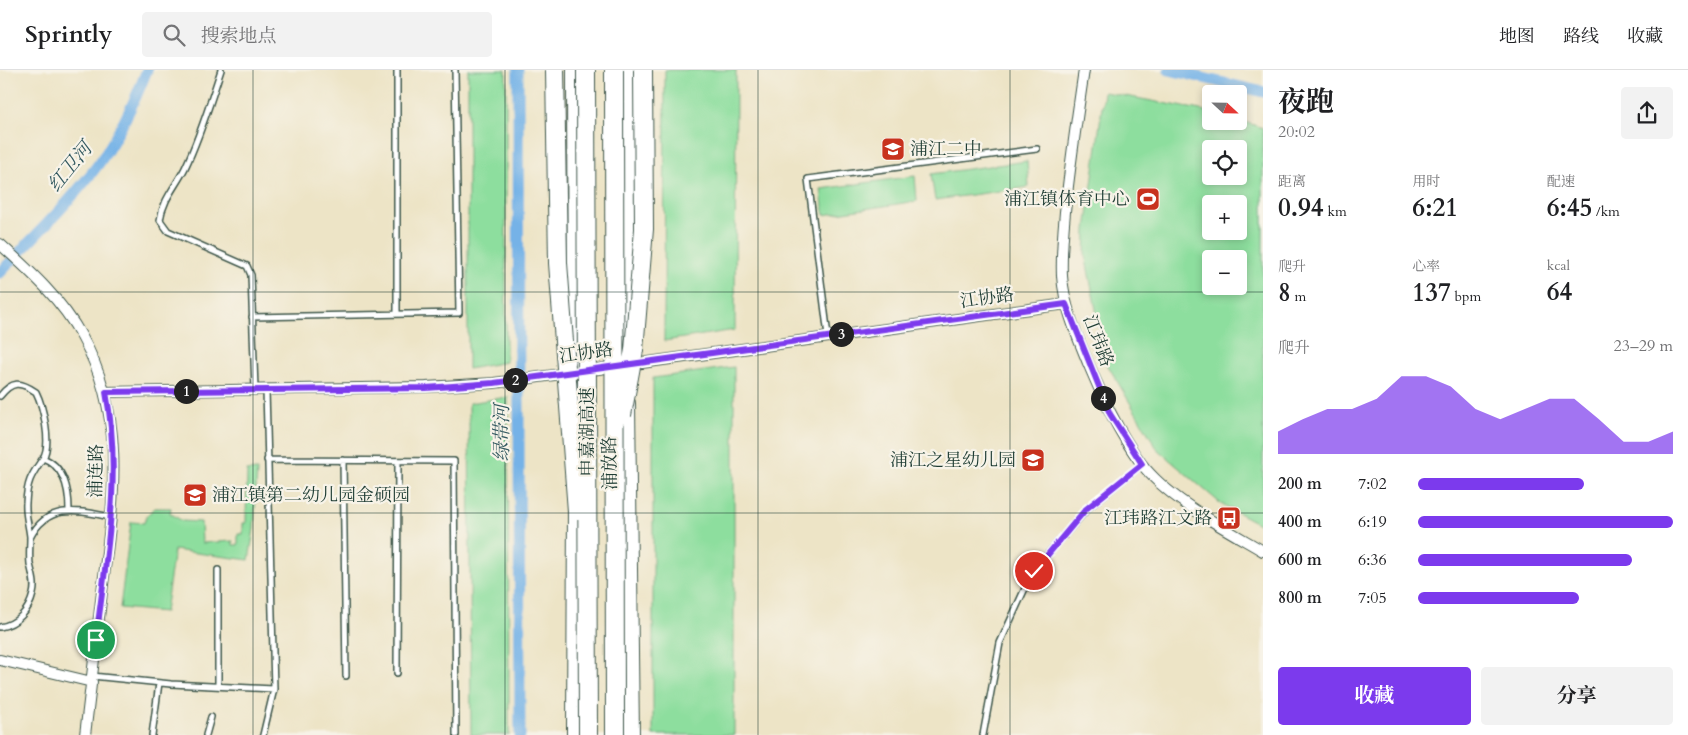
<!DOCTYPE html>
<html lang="zh">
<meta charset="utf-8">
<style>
body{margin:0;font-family:Cardo,"Noto Serif SC",serif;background:#f2f2f2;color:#202124;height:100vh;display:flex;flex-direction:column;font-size:19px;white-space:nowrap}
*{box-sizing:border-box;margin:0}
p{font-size:16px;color:#757577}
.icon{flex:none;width:28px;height:28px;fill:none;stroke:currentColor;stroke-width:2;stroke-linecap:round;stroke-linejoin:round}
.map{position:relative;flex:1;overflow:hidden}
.details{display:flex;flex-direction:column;background:#fff;width:425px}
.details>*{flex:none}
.needle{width:32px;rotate:112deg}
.buttons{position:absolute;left:1202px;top:15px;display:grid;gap:10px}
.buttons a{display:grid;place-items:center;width:45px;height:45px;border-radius:5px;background:#fff;box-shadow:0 2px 8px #0003;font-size:25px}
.pin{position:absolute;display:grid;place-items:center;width:42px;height:42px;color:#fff;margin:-21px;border:2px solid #fff;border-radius:50%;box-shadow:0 1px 5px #0007}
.km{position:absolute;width:25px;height:25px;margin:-12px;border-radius:50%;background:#222;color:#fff;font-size:14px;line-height:25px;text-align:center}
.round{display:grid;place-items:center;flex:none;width:52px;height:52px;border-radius:5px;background:#f2f2f2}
.headline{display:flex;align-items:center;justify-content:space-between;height:85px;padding:0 15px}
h1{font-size:28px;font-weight:700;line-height:38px}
.stats{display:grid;grid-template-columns:repeat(3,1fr);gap:8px;height:85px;padding:5px 15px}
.stats div{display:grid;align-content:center}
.stats b{font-size:25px;font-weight:700}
.stats small{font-size:14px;font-weight:400}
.stats p{font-size:14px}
.chart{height:140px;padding:10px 15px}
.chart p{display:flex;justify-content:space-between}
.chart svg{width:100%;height:90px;margin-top:5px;fill:#7c3aed;opacity:.7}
.button{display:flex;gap:10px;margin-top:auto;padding:10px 15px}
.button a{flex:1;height:58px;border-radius:5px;background:#7c3aed;color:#fff;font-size:20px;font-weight:700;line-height:58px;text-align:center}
.button a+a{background:#f2f2f2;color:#202124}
ul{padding:0 15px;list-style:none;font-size:16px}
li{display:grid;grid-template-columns:80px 60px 1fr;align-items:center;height:38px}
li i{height:12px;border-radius:6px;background:#7c3aed}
header{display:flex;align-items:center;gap:30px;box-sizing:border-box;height:70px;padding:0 25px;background:#fff;border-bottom:1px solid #e0e0e0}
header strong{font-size:24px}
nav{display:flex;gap:28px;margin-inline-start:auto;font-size:18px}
.search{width:350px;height:45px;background:#f2f2f2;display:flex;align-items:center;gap:12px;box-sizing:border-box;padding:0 18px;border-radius:5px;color:#757577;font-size:19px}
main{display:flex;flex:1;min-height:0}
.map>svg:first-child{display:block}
.green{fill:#8dde9e;stroke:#568e69;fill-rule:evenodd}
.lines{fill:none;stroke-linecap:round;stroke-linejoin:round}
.canal{stroke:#75b2e7;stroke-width:11}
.lane-casing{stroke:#3e564a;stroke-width:8}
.street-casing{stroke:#3e564a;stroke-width:12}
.secondary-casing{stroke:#3e564a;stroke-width:16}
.lane{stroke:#fff;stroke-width:5}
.street{stroke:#fff;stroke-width:10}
.secondary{stroke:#fff;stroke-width:14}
.highway-bridge-casing{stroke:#3e564a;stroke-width:20;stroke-linecap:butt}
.highway-bridge{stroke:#fff;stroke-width:18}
.route-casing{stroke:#fff;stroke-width:10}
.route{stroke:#7c3aed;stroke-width:6}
.grid{fill:none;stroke:#1f3d34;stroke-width:1;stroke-opacity:0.55}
.labels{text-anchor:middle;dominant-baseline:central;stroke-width:4.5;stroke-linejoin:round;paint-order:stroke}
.poi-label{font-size:18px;fill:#1f3d34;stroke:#f7f3e8;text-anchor:end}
.street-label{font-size:18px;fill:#1f3d34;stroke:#f7f3e8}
.water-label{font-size:19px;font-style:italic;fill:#345a61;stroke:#f7f3e8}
</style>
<header>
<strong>Sprintly</strong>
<div class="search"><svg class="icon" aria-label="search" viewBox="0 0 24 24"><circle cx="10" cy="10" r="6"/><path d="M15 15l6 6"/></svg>搜索地点</div>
<nav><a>地图</a><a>路线</a><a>收藏</a></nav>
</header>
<main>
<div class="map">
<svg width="1263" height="665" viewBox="0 0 1263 665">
<rect width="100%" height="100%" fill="#f7f3e8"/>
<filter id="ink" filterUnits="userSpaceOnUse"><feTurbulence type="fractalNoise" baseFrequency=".02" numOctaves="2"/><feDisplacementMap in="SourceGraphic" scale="10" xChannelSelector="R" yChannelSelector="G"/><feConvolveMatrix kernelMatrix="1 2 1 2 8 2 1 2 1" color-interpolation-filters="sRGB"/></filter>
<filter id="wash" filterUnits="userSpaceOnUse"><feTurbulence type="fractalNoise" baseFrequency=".0096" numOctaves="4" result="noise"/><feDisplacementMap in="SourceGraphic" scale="20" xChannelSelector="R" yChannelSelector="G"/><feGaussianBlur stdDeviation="1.12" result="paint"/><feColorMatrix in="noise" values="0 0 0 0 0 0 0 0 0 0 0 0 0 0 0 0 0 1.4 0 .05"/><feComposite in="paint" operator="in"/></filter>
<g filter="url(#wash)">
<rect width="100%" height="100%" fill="#ede4c6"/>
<path class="green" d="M 468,0 L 506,0 L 506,292 L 468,299 Z
M 665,0 L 736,0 L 735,260 L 664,271 Z
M 1104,22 L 1211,42 L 1211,51 L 1239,50 L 1263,58 L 1263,456 L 1220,433 L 1158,380 L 1107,294 L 1085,185 L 1086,160 ZM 1211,79 L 1239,79 L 1239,106 L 1211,106 ZM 1211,134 L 1239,134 L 1239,161 L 1211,161 ZM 1211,189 L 1239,189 L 1239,216 L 1211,216 Z
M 1027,91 L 1029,117 L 935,130 L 931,104 Z
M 915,106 L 917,131 L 824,145 L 821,119 Z
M 734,297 L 734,665 L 653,665 L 653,308 Z
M 508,327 L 509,665 L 471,665 L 469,333 Z
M 257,400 L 254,459 L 249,490 L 174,480 L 165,542 L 120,538 L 131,452 L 144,453 L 147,445 L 155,438 L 171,438 L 170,443 L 182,451 L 201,452 L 202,473 L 233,471 L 233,475 L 238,475 L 238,464 L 243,464 L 243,453 L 246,453 L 247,401 Z"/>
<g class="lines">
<path class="canal" d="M 518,0 L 520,665
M 1169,0 L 1263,22
M 0,203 C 33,167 71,132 100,92 C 119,64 135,31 147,0"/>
</g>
</g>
<g filter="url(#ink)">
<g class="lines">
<g class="lane-casing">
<path id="lane" d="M 221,0 C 210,33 200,67 185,98 C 176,116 163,129 160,150 L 168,161 L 247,196 L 251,205 L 255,319
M 397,244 L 397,0
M 252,247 L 459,243 L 455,0
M 828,266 L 808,109 L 1037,79
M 0,326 C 12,311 20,311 36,322 C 43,336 52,374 43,388 C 31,406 27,411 26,433 C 25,445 29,456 30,467 C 30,476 29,485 30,494 C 32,504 36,513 33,524 C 29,541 17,554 0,557
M 43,388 C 64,396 69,420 69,440
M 267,390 L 454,391 L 456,665
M 343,390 L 346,606
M 30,468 C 48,432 79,441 111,447
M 218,500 L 218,616
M 397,603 L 398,391
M 92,606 L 171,614 L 274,619 L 266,320
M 152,665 L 159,613
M 206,665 L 211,647
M 263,665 L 274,619
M 983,665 L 1000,573 L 1033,501 L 1087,439 L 1142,394"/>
</g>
<g class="street-casing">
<path id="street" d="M 1084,0 C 1077,47 1070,95 1065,142 C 1063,164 1061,185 1062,206 C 1064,236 1077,266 1088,293 C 1103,328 1118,362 1141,393 C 1168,429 1224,458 1263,481
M 0,174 C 31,202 62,230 82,267 C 128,349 113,433 102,522 C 96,570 91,617 85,665
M 584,301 L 1066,234
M 106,322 L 426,317 L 494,313 L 569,303
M 0,590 L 92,612"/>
</g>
<g class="secondary-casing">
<path id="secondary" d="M 574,0 L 575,322
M 627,279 L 627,0
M 628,333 L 632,665
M 574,665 L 575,431"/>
</g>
<use href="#lane" class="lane"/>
<use href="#street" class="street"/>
<use href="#secondary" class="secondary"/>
<g class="highway-bridge-casing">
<path id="highway-bridge" d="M 555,0 L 558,193 L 577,441
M 586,0 L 588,665
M 614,0 L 615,665
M 622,345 L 634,280 L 644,159 L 643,0"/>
</g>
<use href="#highway-bridge" class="highway-bridge"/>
</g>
</g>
<g class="lines" filter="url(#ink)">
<g class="route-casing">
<path id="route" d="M 96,570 C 106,487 122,405 106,322 L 426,318 L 494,313 L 1066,234 L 1110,344 L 1142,394 L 1086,439 L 1034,501"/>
</g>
<use href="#route" class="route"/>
</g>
<path class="grid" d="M 253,0 L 253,665M 505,0 L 505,665M 758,0 L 758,665M 1010,0 L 1010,665M 0,222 L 1263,222M 0,443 L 1263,443"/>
<defs>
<g id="school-square" transform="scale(1.25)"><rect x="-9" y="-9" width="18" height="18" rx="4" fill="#c8321e" stroke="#f7f3e8"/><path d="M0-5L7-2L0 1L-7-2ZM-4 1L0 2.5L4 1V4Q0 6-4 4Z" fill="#fff"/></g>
<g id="stadium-square" transform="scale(1.25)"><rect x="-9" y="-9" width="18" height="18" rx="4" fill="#c8321e" stroke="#f7f3e8"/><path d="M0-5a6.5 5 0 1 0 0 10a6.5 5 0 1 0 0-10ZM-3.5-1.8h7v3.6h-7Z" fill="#fff"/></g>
<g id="bus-square" transform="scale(1.25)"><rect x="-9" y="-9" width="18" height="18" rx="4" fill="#c8321e" stroke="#f7f3e8"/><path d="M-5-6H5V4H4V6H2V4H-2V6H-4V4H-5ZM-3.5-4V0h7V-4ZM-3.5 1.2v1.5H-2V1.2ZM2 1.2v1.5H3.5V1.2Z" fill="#fff"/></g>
</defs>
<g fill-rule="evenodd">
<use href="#school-square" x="893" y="79"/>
<use href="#stadium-square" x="1148" y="129"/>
<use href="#school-square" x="1033" y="390"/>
<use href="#school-square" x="195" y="425"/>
<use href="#bus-square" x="1229" y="448"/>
</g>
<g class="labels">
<g class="poi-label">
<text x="910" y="79" text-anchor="start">浦江二中</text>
<text x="1130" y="129">浦江镇体育中心</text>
<text x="1016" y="390">浦江之星幼儿园</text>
<text x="212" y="425" text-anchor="start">浦江镇第二幼儿园金硕园</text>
<text x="1212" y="448">江玮路江文路</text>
</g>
<g class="street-label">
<text transform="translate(987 228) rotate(-8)">江协路</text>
<text transform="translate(1098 271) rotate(69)">江玮路</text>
<text transform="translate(586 283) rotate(-8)">江协路</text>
<text transform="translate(587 362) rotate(-90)">申嘉湖高速</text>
<text transform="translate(610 393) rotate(-91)">浦放路</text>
<text transform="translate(96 401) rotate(-89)">浦连路</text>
</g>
<g class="water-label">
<text transform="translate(70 97) rotate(-51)">红卫河</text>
<text transform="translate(502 363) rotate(-90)">绿带河</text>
</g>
</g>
</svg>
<div class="buttons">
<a><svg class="needle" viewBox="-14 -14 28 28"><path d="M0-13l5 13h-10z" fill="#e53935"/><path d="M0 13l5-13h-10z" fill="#757577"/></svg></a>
<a><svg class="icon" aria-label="locate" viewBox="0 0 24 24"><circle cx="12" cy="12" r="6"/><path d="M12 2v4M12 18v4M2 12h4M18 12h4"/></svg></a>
<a>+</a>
<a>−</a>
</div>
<div class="pin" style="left:96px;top:570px;background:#1e9e55"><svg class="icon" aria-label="arrive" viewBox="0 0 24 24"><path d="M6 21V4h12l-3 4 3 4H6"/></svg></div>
<div class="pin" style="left:1034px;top:501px;background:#d93025"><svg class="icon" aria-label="check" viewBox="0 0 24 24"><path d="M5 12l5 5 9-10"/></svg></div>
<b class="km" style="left:186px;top:321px">1</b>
<b class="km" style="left:515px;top:310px">2</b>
<b class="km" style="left:841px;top:264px">3</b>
<b class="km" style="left:1103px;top:328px">4</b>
</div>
<section class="details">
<div class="headline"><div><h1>夜跑</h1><p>20:02</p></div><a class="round"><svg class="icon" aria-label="share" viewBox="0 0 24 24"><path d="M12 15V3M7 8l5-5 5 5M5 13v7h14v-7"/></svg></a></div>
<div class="stats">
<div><p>距离</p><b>0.94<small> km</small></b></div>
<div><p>用时</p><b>6:21</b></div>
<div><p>配速</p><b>6:45<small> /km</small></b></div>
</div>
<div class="stats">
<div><p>爬升</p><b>8<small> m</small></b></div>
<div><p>心率</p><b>137<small> bpm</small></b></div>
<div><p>kcal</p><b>64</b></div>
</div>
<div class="chart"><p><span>爬升</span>23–29 m</p>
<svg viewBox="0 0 160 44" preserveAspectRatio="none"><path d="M0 44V33L10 27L20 22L30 22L40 17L50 6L60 6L70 11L80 22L90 27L100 22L110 17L120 17L130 27L140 38L150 38L160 33V44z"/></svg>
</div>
<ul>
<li><b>200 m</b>7:02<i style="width:65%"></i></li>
<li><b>400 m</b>6:19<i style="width:100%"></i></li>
<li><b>600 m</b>6:36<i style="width:84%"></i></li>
<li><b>800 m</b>7:05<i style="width:63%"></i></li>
</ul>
<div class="button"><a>收藏</a><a>分享</a></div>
</section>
</main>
